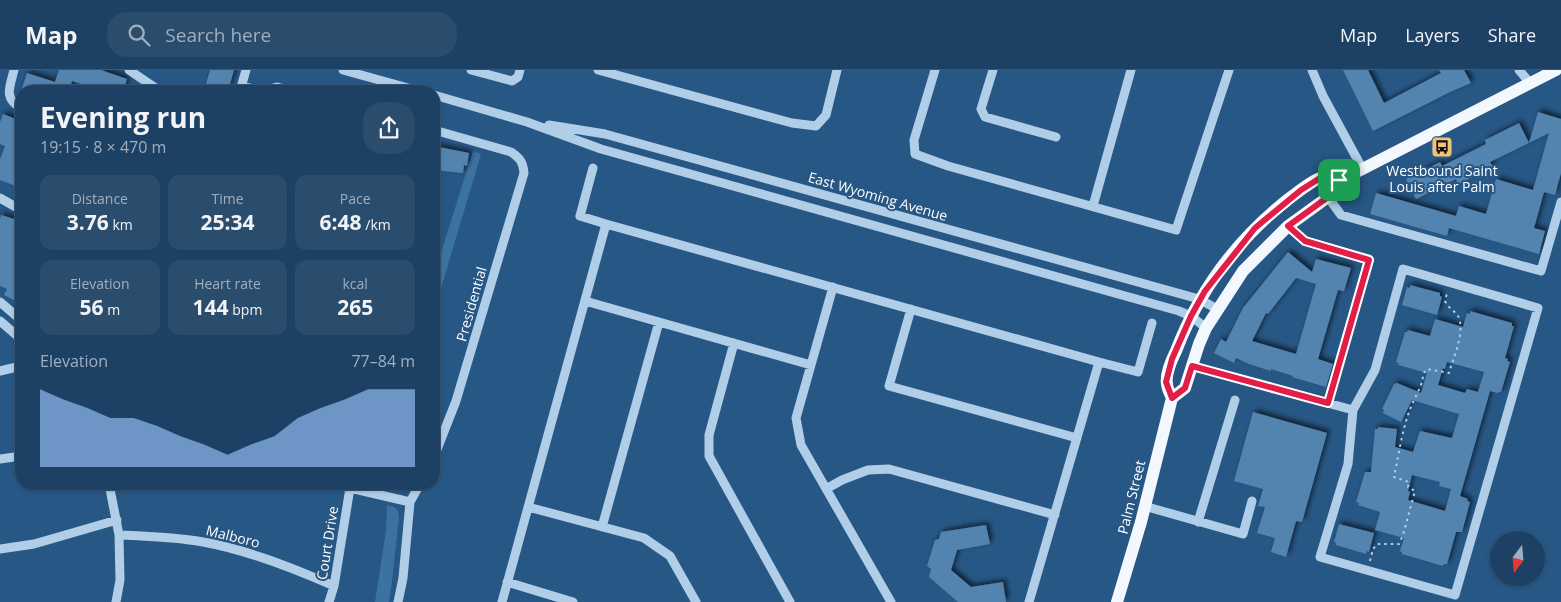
<!DOCTYPE html>
<meta charset="utf-8">
<style>
body{margin:0;font-family:"Open Sans",sans-serif;background:#2a4c6d;color:#f1f3f6;height:100vh;display:flex;flex-direction:column;font-size:19px;white-space:nowrap}
*{box-sizing:border-box;margin:0}
p{font-size:16px;color:#a0afbf}
.icon{flex:none;width:28px;height:28px;fill:none;stroke:currentColor;stroke-width:2;stroke-linecap:round;stroke-linejoin:round}
.map{position:relative;flex:1;overflow:hidden}
.drawer{position:absolute;left:15px;top:15px;width:425px;height:405px;display:flex;flex-direction:column;background:#1d4164;border-radius:20px;box-shadow:0 1px 4px #0004,0 0 0 1px #3b5a78}
.drawer>*{flex:none}
.needle{width:32px;rotate:196deg}
.tools{position:absolute;left:1490px;top:461px;display:grid;gap:10px}
.tools a{display:grid;place-items:center;width:55px;height:55px;border-radius:50%;background:#1d4164;box-shadow:0 1px 4px #0004,0 0 0 1px #3b5a78;font-size:25px}
.pin{position:absolute;display:grid;place-items:center;width:42px;height:42px;color:#fff;margin:-21px;border-radius:10px;box-shadow:0 2px 8px #0006}
.round{display:grid;place-items:center;flex:none;width:52px;height:52px;border-radius:20px;background:#2a4c6d}
.head{display:flex;align-items:center;justify-content:space-between;height:85px;padding:0 25px}
h1{font-size:28px;font-weight:700;line-height:38px}
.figures{display:grid;grid-template-columns:repeat(3,1fr);gap:8px;height:85px;padding:5px 25px}
.figures div{display:grid;align-content:center;border-radius:12px;background:#2a4c6d;text-align:center}
.figures b{font-size:21px;font-weight:700}
.figures small{font-size:14px;font-weight:400}
.figures p{font-size:14px}
.chart{height:140px;padding:10px 25px}
.chart p{display:flex;justify-content:space-between}
.chart svg{width:100%;height:90px;margin-top:5px;fill:#90b9f0;opacity:.7}
header{display:flex;align-items:center;gap:30px;box-sizing:border-box;height:70px;padding:0 25px;background:#1d4164;border-bottom:1px solid #3b5a78}
header strong{font-size:24px}
nav{display:flex;gap:28px;margin-inline-start:auto;font-size:18px}
.search{width:350px;height:45px;background:#2a4c6d;display:flex;align-items:center;gap:12px;box-sizing:border-box;padding:0 18px;border-radius:20px;color:#a0afbf;font-size:19px}
.map>svg:first-child{display:block}
.green{fill:#3c72a1}
.building{fill:#5383af;fill-rule:evenodd;filter:url(#shadow)}
.lines{fill:none;stroke-linecap:round;stroke-linejoin:round}
.path{stroke:#b1cee8;stroke-width:2;stroke-dasharray:2.5 4;stroke-linecap:butt}
.minor{stroke:#b1cee8;stroke-width:9}
.major{stroke:#f3f8fe;stroke-width:12}
.route-casing{stroke:#fff;stroke-width:10}
.route{stroke:#e11d48;stroke-width:6}
.labels{text-anchor:middle;dominant-baseline:central;stroke-width:4;stroke-linejoin:round;paint-order:stroke}
.poi-label{font-size:14px;fill:#fff;stroke:#275785}
.street-label{font-size:14px;fill:#fff;stroke:#275785}
</style>
<header>
<strong>Map</strong>
<div class="search"><svg class="icon" aria-label="search" viewBox="0 0 24 24"><circle cx="10" cy="10" r="6"/><path d="M15 15l6 6"/></svg>Search here</div>
<nav><a>Map</a><a>Layers</a><a>Share</a></nav>
</header>
<div class="map">
<svg width="1561" height="532" viewBox="0 0 1561 532">
<defs>
<filter id="shadow"><feDropShadow dx="3" dy="-3" stdDeviation="2.5" flood-color="#0009"/></filter>
</defs>
<rect width="100%" height="100%" fill="#275785"/>
<path class="green" d="M 473,81 L 481,84 L 434,242 L 434,205 Z
M 387,435 C 395,437 398,438 399,447 L 391,520 L 389,532 L 375,532 L 386,461 Z"/>
<path class="building" d="M 59,0 L 101,0 L 127,9 L 123,21 L 105,21 L 72,11 L 70,17 L 77,19 L 77,21 L 21,21 L 27,3 L 55,12 Z
M 210,0 L 234,0 L 228,21 L 204,21 Z
M 1343,0 L 1368,0 L 1384,33 L 1441,3 L 1439,0 L 1464,0 L 1471,13 L 1450,22 L 1373,61 Z
M 1538,42 L 1561,49 L 1561,103 L 1555,125 L 1544,122 L 1534,158 L 1545,161 L 1539,184 L 1449,158 L 1447,166 L 1370,144 L 1376,123 L 1456,146 L 1459,136 L 1486,144 L 1496,109 L 1533,120 L 1549,63 L 1529,73 Z
M 3,44 L 21,51 L 21,118 L 0,110 L 0,89 L 5,76 L 0,74 L 0,52 Z
M 1519,53 L 1529,73 L 1490,92 L 1493,97 L 1458,114 L 1456,109 L 1416,129 L 1406,109 L 1440,92 L 1442,96 L 1486,74 L 1485,70 Z
M 434,76 L 469,83 L 467,96 L 464,95 L 463,103 L 434,100 Z
M 1,145 L 21,151 L 21,234 L 4,225 L 7,219 L 0,216 L 0,150 Z
M 1288,182 L 1312,202 L 1316,189 L 1351,198 L 1344,221 L 1338,220 L 1318,289 L 1333,294 L 1326,317 L 1292,307 L 1293,306 L 1271,299 L 1271,301 L 1249,294 L 1236,288 L 1234,293 L 1214,283 L 1221,269 L 1226,272 L 1243,238 ZM 1296,208 L 1316,214 L 1296,284 L 1252,271 L 1266,243 L 1268,244 Z
M 1410,215 L 1440,223 L 1440,226 L 1442,227 L 1437,245 L 1402,235 L 1407,217 L 1410,218 Z
M 1470,241 L 1512,253 L 1512,256 L 1514,256 L 1505,288 L 1508,289 L 1507,291 L 1510,292 L 1501,322 L 1499,322 L 1498,323 L 1490,321 L 1460,426 L 1468,429 L 1467,431 L 1470,432 L 1462,462 L 1456,462 L 1447,494 L 1444,494 L 1443,496 L 1402,484 L 1402,482 L 1400,481 L 1404,468 L 1375,460 L 1380,442 L 1358,435 L 1359,433 L 1356,432 L 1365,402 L 1371,402 L 1375,359 L 1378,359 L 1378,357 L 1397,359 L 1395,377 L 1413,382 L 1420,361 L 1452,368 L 1459,344 L 1412,330 L 1401,352 L 1383,343 L 1384,340 L 1382,339 L 1394,314 L 1397,313 L 1421,323 L 1427,303 L 1398,295 L 1399,293 L 1396,292 L 1405,262 L 1407,262 L 1408,260 L 1430,266 L 1435,249 L 1463,257 L 1467,243 L 1470,244 ZM 1447,292 L 1484,302 L 1478,322 L 1467,319 L 1465,323 L 1438,315 L 1443,298 L 1445,299 ZM 1412,405 L 1440,412 L 1439,416 L 1451,419 L 1445,441 L 1408,430 L 1410,422 L 1408,421 Z
M 1253,342 L 1327,363 L 1302,452 L 1296,451 L 1286,487 L 1271,482 L 1275,468 L 1257,463 L 1265,437 L 1258,436 L 1263,419 L 1234,411 Z
M 1339,454 L 1374,463 L 1369,482 L 1367,481 L 1366,484 L 1336,475 L 1336,473 L 1334,472 Z
M 986,455 L 990,474 L 957,480 L 951,500 L 971,517 L 1003,512 L 1006,532 L 958,532 L 929,507 L 931,499 L 927,496 L 935,470 L 939,469 L 941,462 Z"/>
<g class="lines">
<path class="path" d="M 1370,491 L 1373,479 L 1377,474 L 1399,474 L 1403,465 L 1415,421 L 1408,417 L 1409,412 L 1394,407 C 1399,384 1402,359 1411,337 C 1415,326 1423,316 1423,304 L 1427,299 L 1449,303 C 1453,288 1466,261 1458,246 C 1454,240 1448,238 1445,231 L 1447,223"/>
<path class="minor" d="M 14,0 C 10,17 3,28 21,38
M 129,0 L 160,21
M 343,0 L 419,21
M 471,0 L 512,11 L 518,7 L 520,0
M 598,0 L 792,53 L 816,56 L 826,45 L 837,0
M 935,0 L 914,70 L 915,84 L 948,96 L 1176,160 L 1229,0
M 993,0 L 981,39 L 985,47 L 1056,67
M 1312,0 L 1323,26 L 1362,98
M 1519,0 L 1530,13
M 241,16 L 262,21 L 277,17 L 292,21
M 240,21 L 246,0
M 434,25 L 527,52 L 601,79 L 1179,241 L 1191,246 L 1206,258
M 549,55 L 605,64 L 1199,229 L 1217,239
M 434,60 L 511,82 C 520,88 523,92 524,103 L 456,331 L 434,387
M 593,98 L 580,146 L 606,154
M 1328,127 L 1341,145 L 1541,201 L 1561,132
M 0,128 L 21,140
M 1093,136 L 1131,0
M 1288,156 L 1305,171 L 1369,189 L 1328,333
M 833,217 L 796,348 L 801,375 L 891,532
M 585,231 L 659,252
M 0,232 L 21,250
M 911,239 L 889,316 L 1077,368
M 0,251 L 21,269
M 734,273 L 709,365 L 709,386 L 790,532
M 1099,292 L 1138,302 L 1152,253
M 1192,296 L 1353,340 L 1348,394 L 1320,487 L 1455,525 L 1538,238 L 1403,199 L 1375,300 L 1353,340
M 0,301 L 21,296
M 0,389 L 21,386
M 109,414 L 119,465 L 120,510 L 116,532
M 333,414 L 410,432
M 826,419 L 842,410 L 868,400 L 889,399 L 1055,445
M 1144,436 L 1243,464 L 1252,431
M 528,437 L 644,468 L 670,486 L 696,532
M 1198,452 L 1235,330
M 602,457 L 659,252 L 811,295
M 119,465 C 148,466 176,467 203,472 C 248,480 293,498 334,516
M 0,479 L 34,474 L 117,450
M 507,512 L 573,532
M 329,532 L 334,516 L 350,418
M 398,532 L 403,508 L 410,432 L 420,414
M 502,532 L 606,154 L 1099,292 L 1029,532"/>
<path class="major" d="M 1172,328 L 1185,318 L 1199,274 L 1206,258 L 1243,201 L 1288,156 L 1328,127 L 1339,111 L 1556,0
M 1117,532 L 1141,452 L 1172,328 C 1170,324 1167,318 1167,314 C 1165,304 1172,289 1176,281 C 1200,218 1238,168 1291,127 C 1298,122 1313,110 1320,108 C 1326,108 1334,110 1339,111"/>
</g>
<g class="lines">
<g class="route-casing">
<path id="route" d="M 1320,108 L 1339,110 L 1328,127 L 1288,156 L 1305,171 L 1369,190 L 1328,333 L 1192,296 L 1185,318 L 1172,328 L 1166,312 L 1172,289 L 1191,246 L 1205,221 L 1255,158 L 1301,120 Z"/>
</g>
<use href="#route" class="route"/>
</g>
<defs>
<g id="bus-square" transform="scale(1.125)"><rect x="-9" y="-9" width="18" height="18" rx="4" fill="#f0c477" stroke="#275785"/><path d="M-5-6H5V4H4V6H2V4H-2V6H-4V4H-5ZM-3.5-4V0h7V-4ZM-3.5 1.2v1.5H-2V1.2ZM2 1.2v1.5H3.5V1.2Z" fill="#111"/></g>
</defs>
<g fill-rule="evenodd">
<use href="#bus-square" x="1442" y="77"/>
</g>
<g class="labels">
<g class="poi-label">
<text x="1442" y="100">Westbound Saint<tspan x="1442" dy="16">Louis after Palm</tspan></text>
</g>
<g class="street-label">
<text transform="translate(878 126) rotate(16)">East Wyoming Avenue</text>
<text transform="translate(471 234) rotate(-74)">Presidential</text>
<text transform="translate(1131 427) rotate(-76)">Palm Street</text>
<text transform="translate(233 466) rotate(14)">Malboro</text>
<text transform="translate(327 473) rotate(-81)">Court Drive</text>
</g>
</g>
</svg>
<div class="tools">
<a><svg class="needle" viewBox="-14 -14 28 28"><path d="M0-13l5 13h-10z" fill="#e53935"/><path d="M0 13l5-13h-10z" fill="#a0afbf"/></svg></a>
</div>
<div class="pin" style="left:1339px;top:110px;background:#1e9e55"><svg class="icon" aria-label="arrive" viewBox="0 0 24 24"><path d="M6 21V4h12l-3 4 3 4H6"/></svg></div>
<section class="drawer">
<div class="head"><div><h1>Evening run</h1><p>19:15 · 8 × 470 m</p></div><a class="round"><svg class="icon" aria-label="share" viewBox="0 0 24 24"><path d="M12 15V3M7 8l5-5 5 5M5 13v7h14v-7"/></svg></a></div>
<div class="figures">
<div><p>Distance</p><b>3.76<small> km</small></b></div>
<div><p>Time</p><b>25:34</b></div>
<div><p>Pace</p><b>6:48<small> /km</small></b></div>
</div>
<div class="figures">
<div><p>Elevation</p><b>56<small> m</small></b></div>
<div><p>Heart rate</p><b>144<small> bpm</small></b></div>
<div><p>kcal</p><b>265</b></div>
</div>
<div class="chart"><p><span>Elevation</span>77–84 m</p>
<svg viewBox="0 0 160 44" preserveAspectRatio="none"><path d="M0 44V6L10 11L20 15L30 20L40 20L50 24L60 29L70 33L80 38L90 33L100 29L110 20L120 15L130 11L140 6L150 6L160 6V44z"/></svg>
</div>
</section>
</div>
